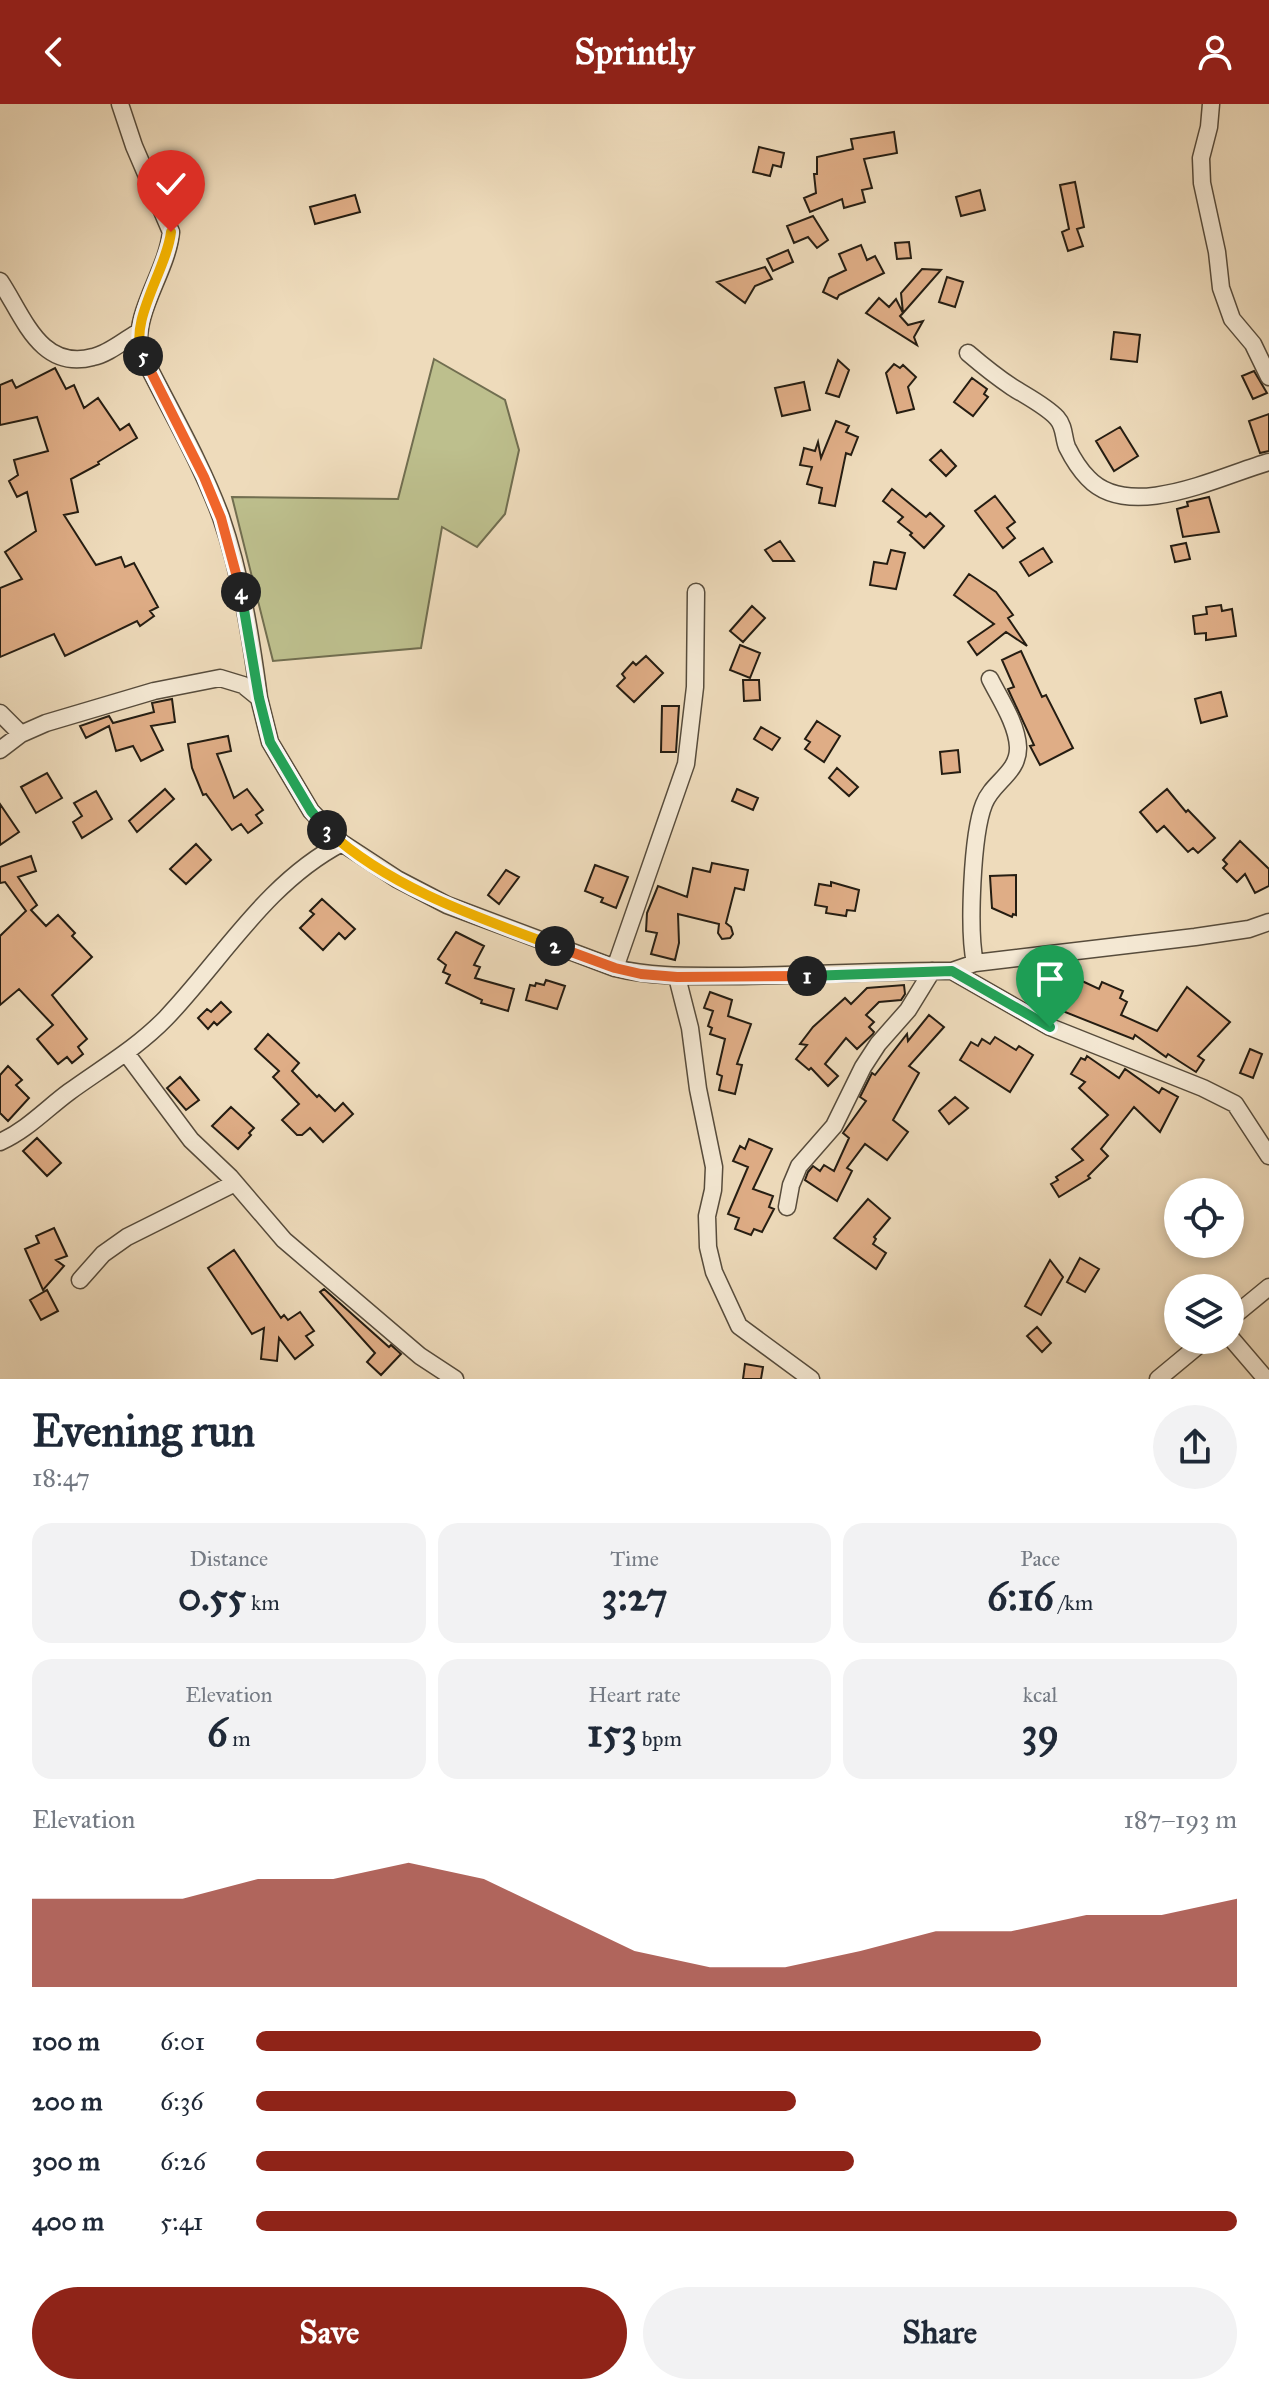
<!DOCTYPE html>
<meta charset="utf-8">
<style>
body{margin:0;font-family:"IM FELL Great Primer",serif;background:#f2f2f3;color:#1f2937;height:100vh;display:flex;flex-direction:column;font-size:30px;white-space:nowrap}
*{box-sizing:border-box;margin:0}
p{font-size:26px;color:#747a83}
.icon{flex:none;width:44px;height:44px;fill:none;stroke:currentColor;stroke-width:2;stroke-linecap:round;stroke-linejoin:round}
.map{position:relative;height:1275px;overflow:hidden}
.side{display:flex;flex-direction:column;background:#fff;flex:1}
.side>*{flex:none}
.tools{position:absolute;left:1164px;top:1074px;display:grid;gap:16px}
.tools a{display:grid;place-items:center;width:80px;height:80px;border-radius:50%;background:#fff;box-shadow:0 4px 12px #0003;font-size:40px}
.pin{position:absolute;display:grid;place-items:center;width:68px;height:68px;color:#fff;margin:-82px -34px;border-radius:50% 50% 50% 0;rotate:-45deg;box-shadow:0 0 8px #0007}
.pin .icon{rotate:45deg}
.km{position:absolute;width:40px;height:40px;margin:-20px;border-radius:50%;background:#222;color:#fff;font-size:22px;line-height:40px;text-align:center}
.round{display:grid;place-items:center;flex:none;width:84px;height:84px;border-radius:42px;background:#f2f2f3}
.headline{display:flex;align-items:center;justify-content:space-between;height:136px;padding:0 32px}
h1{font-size:44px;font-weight:700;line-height:60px}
.stats{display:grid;grid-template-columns:repeat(3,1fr);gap:12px;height:136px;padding:8px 32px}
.stats div{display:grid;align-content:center;border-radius:20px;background:#f2f2f3;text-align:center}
.stats b{font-size:40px;font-weight:700}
.stats small{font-size:22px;font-weight:400}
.stats p{font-size:22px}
.chart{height:224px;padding:16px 32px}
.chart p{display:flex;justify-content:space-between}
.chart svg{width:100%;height:144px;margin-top:8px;fill:#8f2418;opacity:.7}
.action{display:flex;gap:16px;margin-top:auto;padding:16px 32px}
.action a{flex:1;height:92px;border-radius:48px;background:#8f2418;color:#fff;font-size:32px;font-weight:700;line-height:92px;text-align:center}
.action a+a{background:#f2f2f3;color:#1f2937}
ul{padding:0 32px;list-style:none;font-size:26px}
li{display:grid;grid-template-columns:128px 96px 1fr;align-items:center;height:60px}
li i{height:20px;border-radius:10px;background:#8f2418}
header{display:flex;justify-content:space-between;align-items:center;height:104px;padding:0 32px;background:#8f2418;color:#fff;font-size:36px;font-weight:700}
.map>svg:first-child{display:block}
.green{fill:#bdbf8d;stroke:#716e50;stroke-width:2}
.building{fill:#dfad86;stroke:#251d12;stroke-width:2}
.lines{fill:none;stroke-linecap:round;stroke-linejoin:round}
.street-casing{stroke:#574c3c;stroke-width:19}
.street{stroke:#f4e8d3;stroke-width:16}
.split-1-casing{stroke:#fff;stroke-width:16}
.split-2-casing{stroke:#fff;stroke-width:16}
.split-3-casing{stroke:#fff;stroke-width:16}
.split-4-casing{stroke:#fff;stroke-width:16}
.split-5-casing{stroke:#fff;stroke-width:16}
.split-6-casing{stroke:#fff;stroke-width:16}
.split-1{stroke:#22a559;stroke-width:10}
.split-2{stroke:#f0652b;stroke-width:10}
.split-3{stroke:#f5b400;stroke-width:10}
.split-4{stroke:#22a559;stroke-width:10}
.split-5{stroke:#f0652b;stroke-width:10}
.split-6{stroke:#f5b400;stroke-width:10}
</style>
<header><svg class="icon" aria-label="back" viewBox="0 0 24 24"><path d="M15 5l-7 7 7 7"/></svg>Sprintly<svg class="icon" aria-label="person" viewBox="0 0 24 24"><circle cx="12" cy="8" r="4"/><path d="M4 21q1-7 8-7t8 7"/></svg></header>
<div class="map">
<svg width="1269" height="1275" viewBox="0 0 1269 1275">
<rect width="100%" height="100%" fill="#eedbbb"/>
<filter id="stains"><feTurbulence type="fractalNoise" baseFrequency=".0025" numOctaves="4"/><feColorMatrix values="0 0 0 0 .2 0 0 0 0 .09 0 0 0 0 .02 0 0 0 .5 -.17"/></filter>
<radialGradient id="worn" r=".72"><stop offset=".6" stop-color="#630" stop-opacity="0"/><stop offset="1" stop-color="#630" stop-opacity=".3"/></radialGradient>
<path class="green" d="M 434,255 L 505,296 L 519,346 L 505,410 L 477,443 L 442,423 L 421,544 L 273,557 L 232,393 L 398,395 Z"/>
<path class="building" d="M 894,28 L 897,49 L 864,55 L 872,84 L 862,86 L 865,98 L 844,104 L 842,95 L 810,108 L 804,94 L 816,89 L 814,70 L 817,70 L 817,53 L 853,45 L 851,35 Z
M 759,43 L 784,49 L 781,63 L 773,61 L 770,72 L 753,68 Z
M 1075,78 L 1084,123 L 1077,125 L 1083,142 L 1068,147 L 1062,128 L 1069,125 L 1060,81 Z
M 980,86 L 985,106 L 961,112 L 956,93 Z
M 355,91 L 360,108 L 315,120 L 310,103 Z
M 813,112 L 828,136 L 817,144 L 808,133 L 794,139 L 787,122 Z
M 909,138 L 911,154 L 897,155 L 895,139 Z
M 861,141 L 867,156 L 875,152 L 884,169 L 839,191 L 837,195 L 823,188 L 829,174 L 846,166 L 839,150 Z
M 788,146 L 793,158 L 773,167 L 767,155 Z
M 765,163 L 772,175 L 755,182 L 745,199 L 717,178 Z
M 922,165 L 941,166 L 903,209 L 901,189 Z
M 947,173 L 963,178 L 955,203 L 939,198 Z
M 879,194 L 889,203 L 896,195 L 903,209 L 900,212 L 908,221 L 923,217 L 914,233 L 917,241 L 866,209 Z
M 1114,228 L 1140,231 L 1137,258 L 1111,255 Z
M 838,256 L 849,266 L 839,293 L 826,289 Z
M 894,260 L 900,264 L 903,261 L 916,273 L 908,283 L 914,305 L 897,309 L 886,269 Z
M 55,264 L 66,285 L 74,281 L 84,304 L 98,294 L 120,326 L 129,320 L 137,334 L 98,358 L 99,360 L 71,375 L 78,408 L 64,411 L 96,461 L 121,453 L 125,463 L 134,459 L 158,503 L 150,507 L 154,512 L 140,522 L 137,517 L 65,552 L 54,530 L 0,553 L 0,484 L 22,475 L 5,448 L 36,427 L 27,388 L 17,393 L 9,377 L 18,371 L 14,356 L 48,347 L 37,313 L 0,321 L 0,281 L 12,276 L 16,284 Z
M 1254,267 L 1267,289 L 1253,295 L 1242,272 Z
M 972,274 L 987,285 L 984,290 L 988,293 L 973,312 L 954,298 Z
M 804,278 L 810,306 L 782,312 L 775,284 Z
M 1269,310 L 1269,347 L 1260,349 L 1249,317 Z
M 836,317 L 849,322 L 846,328 L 858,333 L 851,351 L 846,349 L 835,402 L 819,399 L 822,384 L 807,380 L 812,363 L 800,361 L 804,344 L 815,347 L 818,338 L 821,354 Z
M 1120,323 L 1138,352 L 1114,367 L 1096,337 Z
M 941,346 L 956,362 L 946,372 L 930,356 Z
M 892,385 L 926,413 L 930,409 L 944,422 L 924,444 L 910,431 L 912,429 L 898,418 L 903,413 L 883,397 Z
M 995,392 L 1015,418 L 1007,424 L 1015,434 L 1003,444 L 975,407 Z
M 1209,393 L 1219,428 L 1183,433 L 1177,405 L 1188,402 L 1187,398 Z
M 780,437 L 794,457 L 773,457 L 765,446 Z
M 1186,439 L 1190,455 L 1175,458 L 1171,442 Z
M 1043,444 L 1052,458 L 1029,472 L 1020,458 Z
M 891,446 L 905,449 L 896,485 L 870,481 L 874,458 L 887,460 Z
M 969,470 L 996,488 L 1013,511 L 1008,514 L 1027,542 L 1006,528 L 977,551 L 968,538 L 994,520 L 954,491 Z
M 1221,501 L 1222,507 L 1232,505 L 1236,532 L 1206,536 L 1206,529 L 1195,530 L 1193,512 L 1207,510 L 1206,503 Z
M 752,502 L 765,514 L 743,538 L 730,527 Z
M 740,541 L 760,549 L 750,574 L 730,566 Z
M 1021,547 L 1042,593 L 1046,591 L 1073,644 L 1040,661 L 1030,642 L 1034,641 L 1008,585 L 1014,583 L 1002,556 Z
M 646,552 L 663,569 L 634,598 L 617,582 L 625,574 L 622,570 L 633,558 L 636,561 Z
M 743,576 L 759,576 L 760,596 L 744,597 Z
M 1221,588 L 1227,612 L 1201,619 L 1195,595 Z
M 172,595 L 175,618 L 151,622 L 163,646 L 141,657 L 133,642 L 116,647 L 109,622 L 86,634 L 80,622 L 109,612 L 113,619 L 154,608 L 152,599 Z
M 662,602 L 679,602 L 676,648 L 661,648 Z
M 817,617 L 840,632 L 824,658 L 805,645 L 810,638 L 805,635 Z
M 761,623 L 780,634 L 772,646 L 754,635 Z
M 228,632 L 231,647 L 217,650 L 234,694 L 247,685 L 263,706 L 256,711 L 262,719 L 248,729 L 241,720 L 232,726 L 206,690 L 203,691 L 192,664 L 188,640 Z
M 958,646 L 960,668 L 942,670 L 940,648 Z
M 837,664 L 858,683 L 849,692 L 829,674 Z
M 47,669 L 62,694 L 36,709 L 21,683 Z
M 165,685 L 174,695 L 137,728 L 129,717 Z
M 737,685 L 758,694 L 753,706 L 732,697 Z
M 1167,685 L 1186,708 L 1188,706 L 1215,734 L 1198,749 L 1193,744 L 1188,748 L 1164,722 L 1157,728 L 1140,708 Z
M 96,687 L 112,715 L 82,734 L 73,718 L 82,712 L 74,699 Z
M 0,700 L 19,728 L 0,741 Z
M 1240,737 L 1269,765 L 1269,782 L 1255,789 L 1245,770 L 1237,778 L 1223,764 L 1227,760 L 1223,756 Z
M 196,740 L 211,756 L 186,780 L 170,765 Z
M 31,752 L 36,767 L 18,773 L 37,801 L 31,806 L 46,822 L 58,811 L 75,829 L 72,832 L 92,853 L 52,891 L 87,935 L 78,943 L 83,950 L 72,959 L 67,953 L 58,960 L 37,935 L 53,921 L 19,885 L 0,901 L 0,832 L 26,807 L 5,778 L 0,779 L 0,763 Z
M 712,759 L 748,766 L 744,786 L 735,784 L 726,819 L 731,823 L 733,830 L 730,834 L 722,835 L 718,829 L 719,820 L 678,810 L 679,839 L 675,856 L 651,850 L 657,829 L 646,827 L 647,809 L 658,782 L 687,793 L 693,764 L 710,768 Z
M 595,761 L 628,773 L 616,804 L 601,798 L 603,794 L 585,787 Z
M 506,766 L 519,773 L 499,800 L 488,791 Z
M 1016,771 L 1016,811 L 1013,810 L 1012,813 L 992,804 L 990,772 Z
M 831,778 L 859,786 L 855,807 L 847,806 L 846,812 L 826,809 L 827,803 L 815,801 L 819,780 L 831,782 Z
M 322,795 L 355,825 L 345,835 L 339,829 L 323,846 L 300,824 L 314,810 L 310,807 Z
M 456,828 L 484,842 L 474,861 L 480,863 L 475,874 L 514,885 L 508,907 L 481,899 L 482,896 L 446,879 L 450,871 L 443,868 L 446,861 L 438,855 Z
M 546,876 L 565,882 L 557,905 L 526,896 L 530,881 L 535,882 L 536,879 L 544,881 Z
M 1082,877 L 1099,885 L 1102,878 L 1123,887 L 1120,894 L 1127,898 L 1121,911 L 1157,927 L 1187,883 L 1230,918 L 1198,952 L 1204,956 L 1196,968 L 1168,950 L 1166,953 L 1135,931 L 1133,935 L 1060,906 L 1069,887 L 1076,890 Z
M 904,881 L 905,890 L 901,896 L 879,898 L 866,911 L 874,918 L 869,923 L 874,928 L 873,930 L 857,945 L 846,934 L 825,960 L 838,972 L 828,982 L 811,964 L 809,966 L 796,955 L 807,941 L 800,940 L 813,923 L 845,894 L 851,900 L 867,884 Z
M 710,888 L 732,896 L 728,912 L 751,920 L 737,960 L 742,961 L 735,990 L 719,986 L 722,972 L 717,970 L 725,935 L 710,930 L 712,924 L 708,922 L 713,907 L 704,904 Z
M 221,898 L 231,908 L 217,921 L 214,918 L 208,925 L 198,914 L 207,905 L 211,908 Z
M 929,911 L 944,923 L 909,962 L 919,969 L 893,1016 L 908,1028 L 887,1056 L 865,1040 L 847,1064 L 852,1067 L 837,1097 L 805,1076 L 808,1068 L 813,1062 L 820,1067 L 824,1061 L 834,1067 L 849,1034 L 843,1029 L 866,997 L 860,993 L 872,969 L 875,971 L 907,930 L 908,937 Z
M 268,930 L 299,959 L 292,967 L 317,993 L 319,991 L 335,1007 L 343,999 L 353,1010 L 323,1038 L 310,1024 L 302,1031 L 297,1031 L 282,1016 L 299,1000 L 273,973 L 279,967 L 255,945 Z
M 995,933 L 1016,946 L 1019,942 L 1033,951 L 1010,988 L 960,956 L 971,938 L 978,942 L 982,935 L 990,940 Z
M 1250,945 L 1262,950 L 1253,974 L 1240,969 Z
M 1087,952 L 1119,974 L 1125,965 L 1159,989 L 1162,984 L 1178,993 L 1160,1028 L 1134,1003 L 1101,1045 L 1108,1052 L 1088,1072 L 1090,1074 L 1059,1093 L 1051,1080 L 1058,1076 L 1056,1073 L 1083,1056 L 1072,1045 L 1108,1011 L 1079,984 L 1085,978 L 1071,970 L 1081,954 L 1085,956 Z
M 8,962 L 22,976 L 16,981 L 29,994 L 8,1017 L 0,1009 L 0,971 Z
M 180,973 L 199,996 L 186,1006 L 167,984 Z
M 955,993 L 968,1004 L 949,1020 L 939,1007 Z
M 231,1003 L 254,1024 L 249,1029 L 251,1031 L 238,1045 L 212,1022 Z
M 37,1034 L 61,1059 L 47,1072 L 23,1047 Z
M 749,1035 L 772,1045 L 753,1085 L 773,1092 L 769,1103 L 774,1105 L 762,1128 L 754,1125 L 751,1131 L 735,1125 L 739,1114 L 728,1110 L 748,1063 L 733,1057 L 740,1042 L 745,1045 Z
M 868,1095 L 890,1114 L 874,1133 L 876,1135 L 873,1140 L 886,1149 L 876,1165 L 834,1134 Z
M 54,1124 L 67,1152 L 56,1156 L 64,1162 L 43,1186 L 25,1145 L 39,1139 L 36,1132 Z
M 234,1146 L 281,1214 L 284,1211 L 288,1216 L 300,1208 L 314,1227 L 306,1232 L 313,1241 L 295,1255 L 279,1234 L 277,1257 L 261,1255 L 264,1224 L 252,1230 L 208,1164 Z
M 1080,1154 L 1099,1165 L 1085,1188 L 1067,1178 Z
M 1050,1156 L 1063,1173 L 1041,1211 L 1025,1202 Z
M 324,1185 L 389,1243 L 391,1241 L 401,1250 L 381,1271 L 367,1258 L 375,1249 L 320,1188 Z
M 47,1186 L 58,1207 L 41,1216 L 30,1196 Z
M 1037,1223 L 1051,1239 L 1042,1248 L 1027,1232 Z
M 745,1260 L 763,1263 L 761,1275 L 743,1275 Z"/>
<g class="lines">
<g class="street-casing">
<path id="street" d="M 120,0 L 134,42 L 171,128 C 167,168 133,208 140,246 C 167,301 200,356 221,413 C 241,471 251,534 259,594
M 1211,0 L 1209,23 L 1201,54 L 1202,79 L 1217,148 L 1221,184 L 1232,215 L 1253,240 L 1269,273
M 0,177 C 24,213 40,267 93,253 C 108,250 123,237 137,229
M 968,249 C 982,261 997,273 1012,283 C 1026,292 1046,302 1057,314 C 1065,323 1063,333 1067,343 C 1072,353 1080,366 1088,374 C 1130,419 1222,371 1269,358
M 0,609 L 21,630
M 0,646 L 21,630 L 46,619 L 154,587 L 220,574 L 243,581 L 259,594 L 270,638 L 311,707 L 342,739 L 397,775 L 447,801 L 615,864 C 652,873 687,872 724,872 C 800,872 876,866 952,867 L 975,859 L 1195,833 L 1249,825 L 1269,818
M 975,859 C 968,827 972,730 984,700 C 992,678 1019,669 1018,643 C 1017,620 1000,595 990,575
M 615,864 L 686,660 L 695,583 L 696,488
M 952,867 L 1050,923 L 1203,984 L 1235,1000 L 1269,1052
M 677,873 L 690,924 L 698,985 L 714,1063 L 713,1086 L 707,1112 L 708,1143 L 714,1168 L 739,1222 L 811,1275
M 126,949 L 191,1036 L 230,1073 L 284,1136 L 420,1252 L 455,1275
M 0,1038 C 27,1026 46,1005 69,988 C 102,964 137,944 166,914 C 223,854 267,778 342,739
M 787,1103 L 791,1081 L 799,1062 L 834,1022 L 863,963 L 878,940 L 908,906 L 932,867
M 80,1176 L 103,1150 L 127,1133 L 235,1079
M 1230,1215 L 1269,1183
M 1230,1233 L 1266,1275
M 1158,1275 L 1205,1236"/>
</g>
<use href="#street" class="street"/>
</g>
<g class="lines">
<g class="split-1-casing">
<path id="split-1" d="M 807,872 L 952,867 L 1050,923"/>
</g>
<g class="split-2-casing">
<path id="split-2" d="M 555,842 L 615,864 L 641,870 L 677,873 L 807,872"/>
</g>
<g class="split-3-casing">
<path id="split-3" d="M 327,726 C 390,784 476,813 555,842"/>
</g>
<g class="split-4-casing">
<path id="split-4" d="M 241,488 L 259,594 L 270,638 L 311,707 L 327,726"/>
</g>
<g class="split-5-casing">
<path id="split-5" d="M 143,252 L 204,373 L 221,414 L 241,488"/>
</g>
<g class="split-6-casing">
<path id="split-6" d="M 143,252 C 127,219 167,165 171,128"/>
</g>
<use href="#split-1" class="split-1"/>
<use href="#split-2" class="split-2"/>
<use href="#split-3" class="split-3"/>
<use href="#split-4" class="split-4"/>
<use href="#split-5" class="split-5"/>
<use href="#split-6" class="split-6"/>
</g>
<rect width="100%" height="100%" filter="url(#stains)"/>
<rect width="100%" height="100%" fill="url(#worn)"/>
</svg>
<div class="tools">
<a><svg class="icon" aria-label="locate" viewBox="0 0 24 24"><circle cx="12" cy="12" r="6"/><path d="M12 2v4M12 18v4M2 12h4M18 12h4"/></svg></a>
<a><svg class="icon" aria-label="layers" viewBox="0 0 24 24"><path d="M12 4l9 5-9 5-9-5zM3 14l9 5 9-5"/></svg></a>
</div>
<div class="pin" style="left:1050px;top:923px;background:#1e9e55"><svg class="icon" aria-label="arrive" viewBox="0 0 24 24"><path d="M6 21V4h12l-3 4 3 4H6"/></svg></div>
<div class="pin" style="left:171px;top:128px;background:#d93025"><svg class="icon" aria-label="check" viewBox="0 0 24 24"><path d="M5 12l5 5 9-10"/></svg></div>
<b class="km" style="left:807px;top:872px">1</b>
<b class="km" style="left:555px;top:842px">2</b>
<b class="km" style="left:327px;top:726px">3</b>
<b class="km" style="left:241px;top:488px">4</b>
<b class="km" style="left:143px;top:252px">5</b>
</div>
<section class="side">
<div class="headline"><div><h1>Evening run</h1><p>18:47</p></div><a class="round"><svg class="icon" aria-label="share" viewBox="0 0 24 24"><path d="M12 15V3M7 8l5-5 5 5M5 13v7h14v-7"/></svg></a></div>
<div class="stats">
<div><p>Distance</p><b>0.55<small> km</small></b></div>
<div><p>Time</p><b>3:27</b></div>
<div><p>Pace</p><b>6:16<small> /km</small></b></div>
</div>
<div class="stats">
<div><p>Elevation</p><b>6<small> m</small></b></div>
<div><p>Heart rate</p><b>153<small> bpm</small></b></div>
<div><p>kcal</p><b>39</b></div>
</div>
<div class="chart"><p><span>Elevation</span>187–193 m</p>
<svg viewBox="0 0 160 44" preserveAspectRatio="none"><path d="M0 44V17L10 17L20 17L30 11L40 11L50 6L60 11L70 22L80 33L90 38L100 38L110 33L120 27L130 27L140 22L150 22L160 17V44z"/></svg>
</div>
<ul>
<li><b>100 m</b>6:01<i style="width:80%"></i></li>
<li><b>200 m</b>6:36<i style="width:55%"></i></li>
<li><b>300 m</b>6:26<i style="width:61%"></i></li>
<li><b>400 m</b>5:41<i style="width:100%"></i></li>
</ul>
<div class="action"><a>Save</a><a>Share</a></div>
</section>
